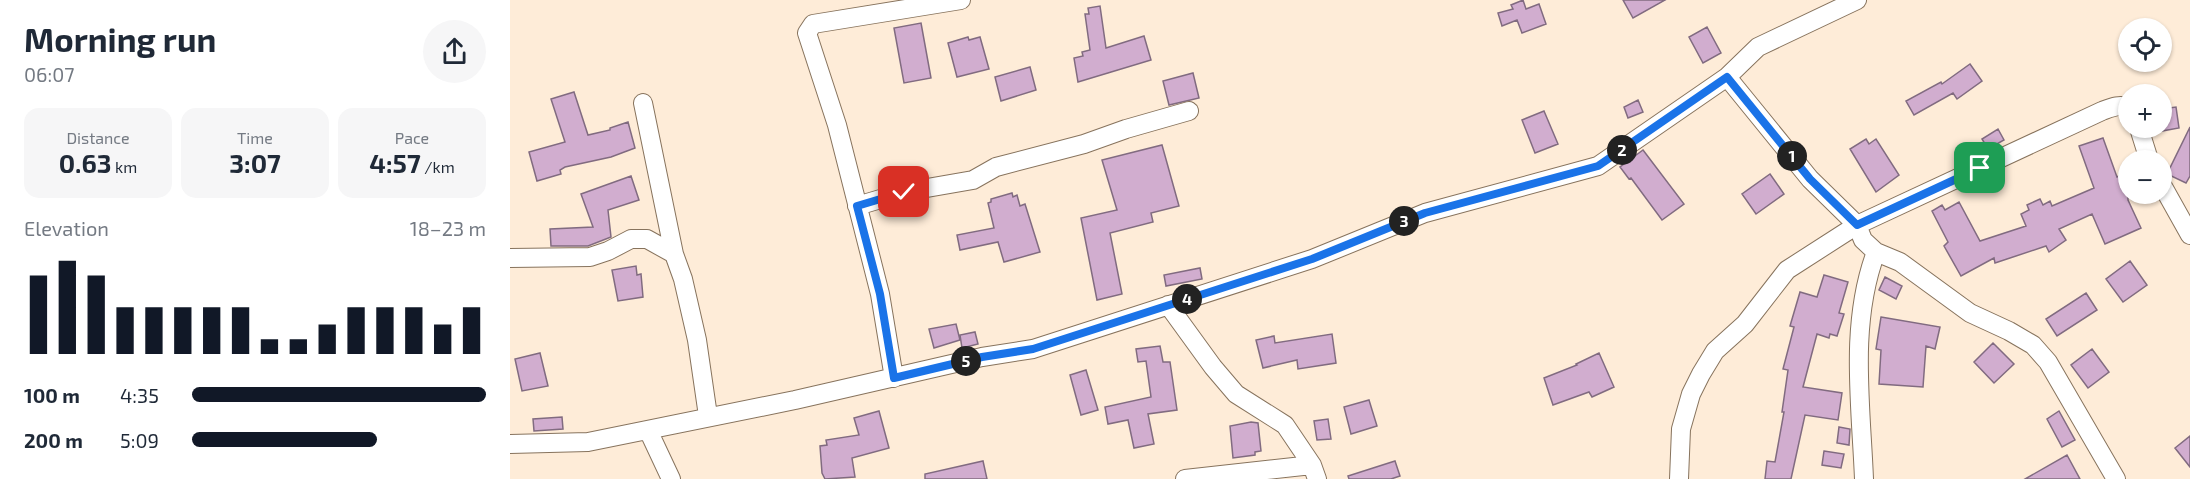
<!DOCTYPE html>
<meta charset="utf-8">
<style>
body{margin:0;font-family:"Exo 2",sans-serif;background:#f6f6f7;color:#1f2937;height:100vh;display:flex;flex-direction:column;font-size:22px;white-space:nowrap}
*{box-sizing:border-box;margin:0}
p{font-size:20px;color:#747a83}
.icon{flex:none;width:33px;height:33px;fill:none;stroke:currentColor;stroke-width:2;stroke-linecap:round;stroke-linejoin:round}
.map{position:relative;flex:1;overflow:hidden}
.sheet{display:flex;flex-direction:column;background:#fff;width:510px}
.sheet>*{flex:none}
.buttons{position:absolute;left:1608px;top:18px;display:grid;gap:12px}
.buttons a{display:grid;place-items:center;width:54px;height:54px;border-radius:50%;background:#fff;box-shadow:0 2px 4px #0004;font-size:30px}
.pin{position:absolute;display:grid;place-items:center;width:51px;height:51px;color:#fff;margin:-26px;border-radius:12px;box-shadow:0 3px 9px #0006}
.km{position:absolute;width:30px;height:30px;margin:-15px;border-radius:50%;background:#222;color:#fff;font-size:16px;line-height:30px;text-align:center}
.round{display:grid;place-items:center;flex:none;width:63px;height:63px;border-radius:32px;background:#f6f6f7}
.head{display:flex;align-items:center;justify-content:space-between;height:102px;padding:0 24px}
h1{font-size:33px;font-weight:700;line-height:45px}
.stats{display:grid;grid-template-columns:repeat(3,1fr);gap:9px;height:102px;padding:6px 24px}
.stats div{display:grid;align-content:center;border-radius:15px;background:#f6f6f7;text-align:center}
.stats b{font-size:26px;font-weight:700}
.stats small{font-size:16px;font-weight:400}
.stats p{font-size:16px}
.chart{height:168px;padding:12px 24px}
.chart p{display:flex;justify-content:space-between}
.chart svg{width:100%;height:108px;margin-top:6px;stroke:#111827;stroke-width:6}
ul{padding:0 24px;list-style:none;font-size:20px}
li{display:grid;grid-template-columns:96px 72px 1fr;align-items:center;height:45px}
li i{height:15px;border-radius:8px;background:#111827}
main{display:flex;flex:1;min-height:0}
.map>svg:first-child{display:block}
.building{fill:#d1adcf;stroke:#816b80;stroke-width:1.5}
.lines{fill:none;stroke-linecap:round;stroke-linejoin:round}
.street-casing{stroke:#87735d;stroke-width:20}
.street{stroke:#fff;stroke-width:18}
.route-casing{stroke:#fff;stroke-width:12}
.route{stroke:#1a73e8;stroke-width:8}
</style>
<main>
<section class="sheet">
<div class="head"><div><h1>Morning run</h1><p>06:07</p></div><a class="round"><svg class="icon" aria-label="share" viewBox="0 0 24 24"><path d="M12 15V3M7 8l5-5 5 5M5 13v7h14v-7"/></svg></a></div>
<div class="stats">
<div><p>Distance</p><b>0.63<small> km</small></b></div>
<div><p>Time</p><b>3:07</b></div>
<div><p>Pace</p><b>4:57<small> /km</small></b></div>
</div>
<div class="chart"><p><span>Elevation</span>18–23 m</p>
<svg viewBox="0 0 160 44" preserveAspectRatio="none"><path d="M5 44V12M15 44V6M25 44V12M35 44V25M45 44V25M55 44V25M65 44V25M75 44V25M85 44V38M95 44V38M105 44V32M115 44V25M125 44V25M135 44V25M145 44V32M155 44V25"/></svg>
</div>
<ul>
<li><b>100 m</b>4:35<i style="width:100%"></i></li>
<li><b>200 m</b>5:09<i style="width:63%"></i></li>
</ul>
</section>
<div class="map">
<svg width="1680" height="479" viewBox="0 0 1680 479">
<rect width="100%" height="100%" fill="#feecd8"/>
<path class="building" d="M 1013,0 L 1016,9 L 1029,4 L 1036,24 L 1012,33 L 1007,20 L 992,26 L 988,13 L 1003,9 L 1001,5 Z
M 1113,0 L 1155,0 L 1123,18 Z
M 590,6 L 596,48 L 634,36 L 641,60 L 568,82 L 564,58 L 573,56 L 572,52 L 580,50 L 575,14 L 579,14 L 578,8 Z
M 411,23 L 421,78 L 394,83 L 384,28 Z
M 1197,27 L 1211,53 L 1193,63 L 1179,37 Z
M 458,37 L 459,40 L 470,37 L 479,69 L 447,77 L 438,43 Z
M 1460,64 L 1472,81 L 1447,99 L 1443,93 L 1404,115 L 1396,101 L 1431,82 L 1432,84 Z
M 520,67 L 526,90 L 491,101 L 485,77 Z
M 683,73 L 689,98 L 659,105 L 653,81 Z
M 64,92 L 78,135 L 100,130 L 100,128 L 118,122 L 125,148 L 101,157 L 55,167 L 50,170 L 51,174 L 27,181 L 19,152 L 55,142 L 41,99 Z
M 1128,100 L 1133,112 L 1118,118 L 1114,107 Z
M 1666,107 L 1669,128 L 1652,131 L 1652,109 Z
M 1034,111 L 1048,144 L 1025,153 L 1012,120 Z
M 1680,127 L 1680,176 L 1676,183 L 1657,174 Z
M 1488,129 L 1494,140 L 1478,149 L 1472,139 Z
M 1593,138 L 1607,177 L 1618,172 L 1618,200 L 1631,228 L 1595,244 L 1582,214 L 1549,229 L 1556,240 L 1539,252 L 1536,246 L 1485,263 L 1484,258 L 1451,276 L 1434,246 L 1438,242 L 1422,211 L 1432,205 L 1435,210 L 1449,202 L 1470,241 L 1516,226 L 1511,214 L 1519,210 L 1517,205 L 1530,199 L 1533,205 L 1540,201 L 1542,206 L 1584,188 L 1569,146 Z
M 1356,139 L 1359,144 L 1366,139 L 1389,175 L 1366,192 L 1340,149 Z
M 652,145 L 669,206 L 641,213 L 643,222 L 600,233 L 612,294 L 587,300 L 571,218 L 607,210 L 592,160 Z
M 1133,150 L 1174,204 L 1152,220 L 1121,178 L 1119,179 L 1110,167 Z
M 1260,174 L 1274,194 L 1246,214 L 1232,194 Z
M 121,176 L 129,200 L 98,210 L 101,237 L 78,246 L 41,246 L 40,229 L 83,227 L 71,194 Z
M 502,193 L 503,197 L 507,195 L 510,206 L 515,204 L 530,252 L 494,262 L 488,242 L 450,250 L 447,235 L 484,228 L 478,203 L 481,202 L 481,199 Z
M 1620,261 L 1637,285 L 1613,302 L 1596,279 Z
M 126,266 L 127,275 L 131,274 L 133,297 L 108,301 L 102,270 Z
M 690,268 L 692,279 L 656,286 L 654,275 Z
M 1314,275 L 1338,282 L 1329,313 L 1334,314 L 1327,336 L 1320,334 L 1319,338 L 1307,334 L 1293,387 L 1332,393 L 1328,420 L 1295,415 L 1281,479 L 1255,479 L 1257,461 L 1265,462 L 1274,412 L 1272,412 L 1278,370 L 1273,369 L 1284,327 L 1280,326 L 1290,292 L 1307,297 Z
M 1375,277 L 1392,286 L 1386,299 L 1369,290 Z
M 1576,293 L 1587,310 L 1547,336 L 1536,319 Z
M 1371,317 L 1430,327 L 1425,349 L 1416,346 L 1413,387 L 1369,384 L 1371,350 L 1366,349 Z
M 446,324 L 450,340 L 424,348 L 419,329 Z
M 465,332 L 468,344 L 452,348 L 450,335 Z
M 822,334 L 826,363 L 788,369 L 787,360 L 753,368 L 746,340 L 764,336 L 765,343 Z
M 1483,343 L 1504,364 L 1484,383 L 1464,362 Z
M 650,346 L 653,362 L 660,362 L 667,410 L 638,414 L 644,444 L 624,448 L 618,420 L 598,424 L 595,407 L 641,397 L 636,361 L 628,362 L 626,349 Z
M 1582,349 L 1599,372 L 1578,388 L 1561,365 Z
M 30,353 L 38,386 L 12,391 L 5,359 Z
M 1089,353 L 1104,387 L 1082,397 L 1079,392 L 1043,405 L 1034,378 L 1067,365 L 1066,364 Z
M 576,370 L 588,410 L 571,415 L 560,375 Z
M 859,400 L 867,426 L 841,434 L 834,407 Z
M 369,411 L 379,448 L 342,458 L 345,477 L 315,479 L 312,473 L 310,446 L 317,445 L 316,440 L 349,435 L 344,418 Z
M 1549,411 L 1565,440 L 1552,447 L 1537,419 Z
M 52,417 L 53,429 L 24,431 L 23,419 Z
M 818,419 L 821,439 L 807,440 L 804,421 Z
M 741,422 L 748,423 L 751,451 L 745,452 L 745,455 L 723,458 L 720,426 Z
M 1329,427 L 1340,429 L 1339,445 L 1327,443 Z
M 1680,436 L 1680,467 L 1665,448 Z
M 1314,451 L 1334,454 L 1331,468 L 1312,465 Z
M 1557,455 L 1570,479 L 1515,479 Z
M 473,461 L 477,479 L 415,479 L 415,474 Z
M 885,461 L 890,476 L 881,479 L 839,479 L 838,476 Z"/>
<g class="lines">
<g class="street-casing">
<path id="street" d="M 1217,77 L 1300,179 L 1347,225 L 1353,240 L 1366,252 L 1390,262 L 1460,313 L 1499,331 L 1523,345 L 1538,362 L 1606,479
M 133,103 L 164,254
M 1629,128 L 1639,160
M 1652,185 L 1680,235
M 347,206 L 394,192 L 463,180 L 486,167 L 574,144 L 616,129 L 679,111
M 0,258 L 80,257 L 98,251 L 121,239 L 137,239 L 164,254 L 173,279 L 187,340 L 198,416
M 658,305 L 703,367 L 726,394 L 775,425 L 802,465 L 807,479
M 384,378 L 370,294 L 327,125 L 297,33 L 303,24 L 451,0
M 138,430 L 161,479
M 0,444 L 78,442 L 285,400 L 472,357 L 523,349 L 802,259 L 915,213 L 1088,166 L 1217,77 L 1248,47 L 1347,0
M 675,479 L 802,465
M 1169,479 L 1171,429 L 1181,394 L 1191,374 L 1205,351 L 1235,324 L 1277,270 L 1347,225 L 1592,111 C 1600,108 1611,103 1618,108
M 1354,479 C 1351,404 1339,324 1366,252"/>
</g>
<use href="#street" class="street"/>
</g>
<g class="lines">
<g class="route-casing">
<path id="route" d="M 394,192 L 347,206 L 370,294 L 384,378 L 472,357 L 523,349 L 802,259 L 915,213 L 1088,166 L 1217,77 L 1300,179 L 1347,225 L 1470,168"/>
</g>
<use href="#route" class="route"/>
</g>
</svg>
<div class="buttons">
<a><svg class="icon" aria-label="locate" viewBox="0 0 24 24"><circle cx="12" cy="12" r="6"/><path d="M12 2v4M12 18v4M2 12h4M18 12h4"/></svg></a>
<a>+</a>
<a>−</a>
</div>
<div class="pin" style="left:1470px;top:168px;background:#1e9e55"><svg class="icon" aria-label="arrive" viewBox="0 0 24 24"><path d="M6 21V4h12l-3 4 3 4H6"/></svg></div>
<div class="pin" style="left:394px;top:192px;background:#d93025"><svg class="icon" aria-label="check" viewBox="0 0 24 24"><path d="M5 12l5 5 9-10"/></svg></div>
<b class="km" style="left:1282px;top:156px">1</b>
<b class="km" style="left:1112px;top:150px">2</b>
<b class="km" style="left:894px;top:221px">3</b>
<b class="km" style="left:677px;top:299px">4</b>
<b class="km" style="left:456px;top:361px">5</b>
</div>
</main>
